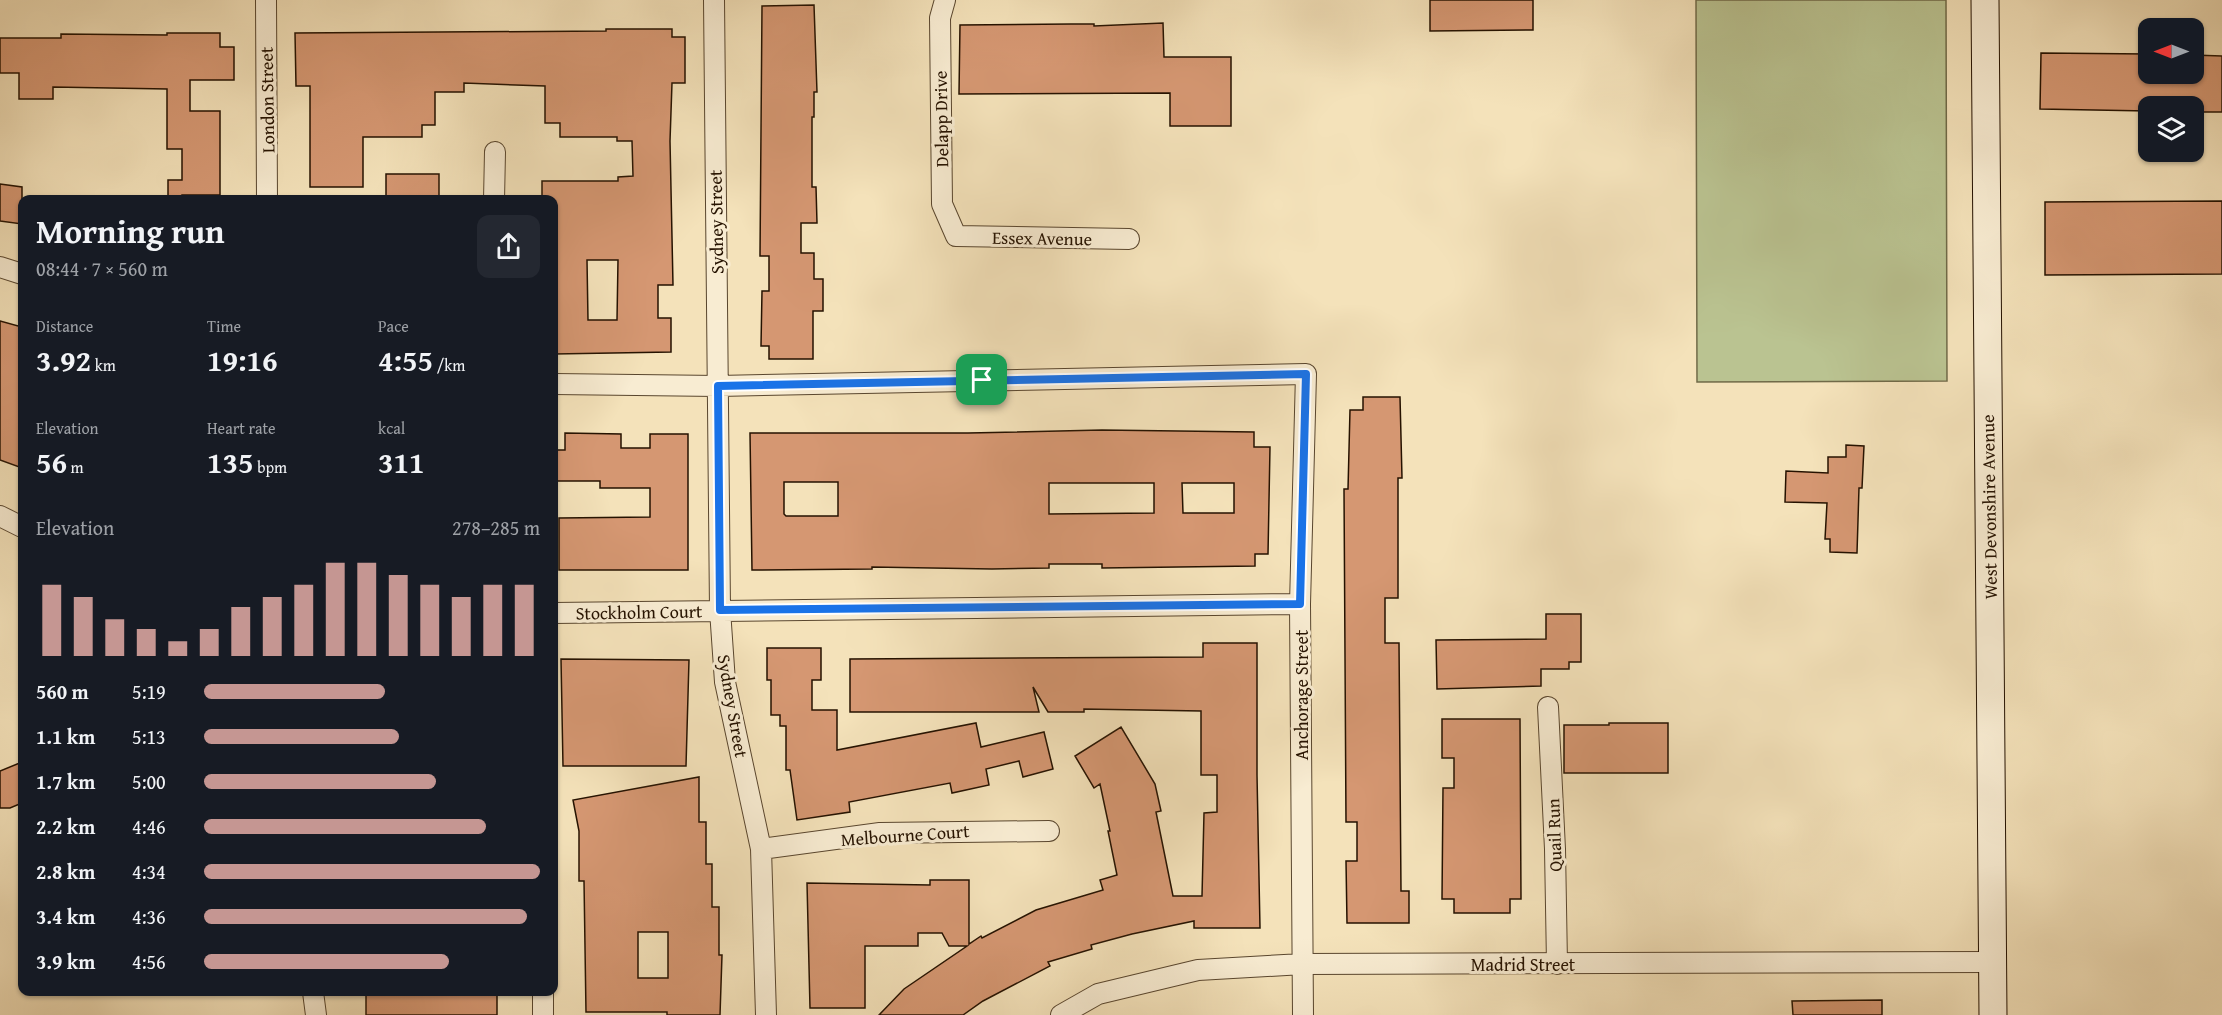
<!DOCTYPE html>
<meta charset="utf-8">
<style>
body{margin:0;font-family:"Gentium Book Plus",serif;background:#242831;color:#f1f3f6;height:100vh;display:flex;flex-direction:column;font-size:22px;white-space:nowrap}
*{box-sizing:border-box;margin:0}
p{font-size:20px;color:#9ea1a6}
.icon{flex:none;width:33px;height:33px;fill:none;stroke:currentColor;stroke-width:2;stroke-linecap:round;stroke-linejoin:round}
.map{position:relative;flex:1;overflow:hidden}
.sheet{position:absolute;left:18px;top:195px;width:540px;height:801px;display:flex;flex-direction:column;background:#171b24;border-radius:12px;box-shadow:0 2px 4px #0004}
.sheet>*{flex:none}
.needle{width:39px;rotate:270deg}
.controls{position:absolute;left:2138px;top:18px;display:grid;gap:12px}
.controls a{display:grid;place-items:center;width:66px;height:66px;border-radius:12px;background:#171b24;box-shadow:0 2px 4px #0004;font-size:30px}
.pin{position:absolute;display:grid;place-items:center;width:51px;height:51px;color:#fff;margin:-26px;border-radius:12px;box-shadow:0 3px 9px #0006}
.round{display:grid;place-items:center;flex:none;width:63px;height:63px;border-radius:12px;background:#242831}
.summary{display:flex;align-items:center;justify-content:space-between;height:102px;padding:0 18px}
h1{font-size:33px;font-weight:800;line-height:45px}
.stats{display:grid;grid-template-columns:repeat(3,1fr);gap:9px;height:102px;padding:6px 18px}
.stats div{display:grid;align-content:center}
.stats b{font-size:30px;font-weight:800}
.stats small{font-size:16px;font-weight:400}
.stats p{font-size:16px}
.chart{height:168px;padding:12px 18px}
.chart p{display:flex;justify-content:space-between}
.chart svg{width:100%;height:108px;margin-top:6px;stroke:#c59692;stroke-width:6}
ul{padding:0 18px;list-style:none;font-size:20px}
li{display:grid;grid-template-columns:96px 72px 1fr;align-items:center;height:45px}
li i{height:15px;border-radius:8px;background:#c59692}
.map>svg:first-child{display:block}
.green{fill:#bac391;stroke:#706a48;stroke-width:1.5}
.building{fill:#d59772;stroke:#251200;stroke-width:1.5;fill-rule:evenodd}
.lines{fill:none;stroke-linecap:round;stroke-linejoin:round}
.minor-casing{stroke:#59462e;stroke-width:22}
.secondary-casing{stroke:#251200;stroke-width:29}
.minor{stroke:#f8ecd2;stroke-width:20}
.secondary{stroke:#f8ecd2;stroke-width:27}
.route-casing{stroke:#fff;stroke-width:12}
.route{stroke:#1a73e8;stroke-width:8}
.labels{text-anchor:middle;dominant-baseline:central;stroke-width:6;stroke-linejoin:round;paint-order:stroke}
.street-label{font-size:18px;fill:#251200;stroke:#f8ecd2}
</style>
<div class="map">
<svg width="2222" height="1015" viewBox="0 0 2222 1015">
<rect width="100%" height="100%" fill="#f4e2ba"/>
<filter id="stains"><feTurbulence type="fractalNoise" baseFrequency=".00333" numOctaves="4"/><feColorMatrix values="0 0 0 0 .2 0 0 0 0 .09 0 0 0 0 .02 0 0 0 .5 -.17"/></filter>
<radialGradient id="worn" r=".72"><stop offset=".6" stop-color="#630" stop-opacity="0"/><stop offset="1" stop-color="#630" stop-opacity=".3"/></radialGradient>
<path class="green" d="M 1696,0 L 1946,0 L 1947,381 L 1697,382 Z"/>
<path class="building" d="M 1430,0 L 1533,0 L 1533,30 L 1430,31 Z
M 814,5 L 817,92 L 814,92 L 814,117 L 812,117 L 812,187 L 816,187 L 817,223 L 801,223 L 801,253 L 814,253 L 814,279 L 823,279 L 823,311 L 813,311 L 813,359 L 769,359 L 769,346 L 761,346 L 762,291 L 769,291 L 769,256 L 760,256 L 762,6 Z
M 1163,23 L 1164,57 L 1231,57 L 1231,126 L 1170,126 L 1170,93 L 959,94 L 960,25 L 1071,24 L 1094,24 L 1094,26 Z
M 606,29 L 672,29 L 672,37 L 685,37 L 685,83 L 672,83 L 670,141 L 673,285 L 658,285 L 658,318 L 671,318 L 671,352 L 554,354 L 554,200 L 542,200 L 542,181 L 618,181 L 618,177 L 633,176 L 632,141 L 617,141 L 617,137 L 560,137 L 560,123 L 545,123 L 545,86 L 464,83 L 464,92 L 435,92 L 435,125 L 422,125 L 422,137 L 363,137 L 363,187 L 310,187 L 310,86 L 296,86 L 295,33 L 606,31 ZM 587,260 L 618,260 L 617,320 L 588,320 Z
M 167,33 L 220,33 L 220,47 L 234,47 L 234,80 L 190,80 L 190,111 L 220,111 L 220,195 L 182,195 L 182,200 L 168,200 L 168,180 L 182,180 L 182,149 L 167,149 L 167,89 L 53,87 L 53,99 L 19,99 L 19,73 L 0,73 L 0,38 L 61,38 L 61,34 L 167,35 Z
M 2041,53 L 2148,54 L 2148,74 L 2193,74 L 2193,55 L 2222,56 L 2222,112 L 2193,112 L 2193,106 L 2148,106 L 2148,111 L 2040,109 Z
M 386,174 L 439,174 L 439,200 L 386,200 Z
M 0,184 L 22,187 L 22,224 L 0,221 Z
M 2222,201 L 2222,274 L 2045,275 L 2045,202 Z
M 0,321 L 22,327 L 22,468 L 0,460 Z
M 1363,397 L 1400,397 L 1402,478 L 1398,478 L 1398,598 L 1385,598 L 1385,643 L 1399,643 L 1401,891 L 1409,891 L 1409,923 L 1347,923 L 1346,861 L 1357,861 L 1357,822 L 1346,822 L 1344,489 L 1348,489 L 1350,410 L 1363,410 Z
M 1102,430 L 1254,432 L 1254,447 L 1270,447 L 1268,554 L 1255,554 L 1255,566 L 1102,568 L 1102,564 L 1049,564 L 1049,568 L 992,569 L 872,567 L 872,569 L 752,570 L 750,433 L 968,433 ZM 784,482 L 838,482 L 838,516 L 786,516 L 784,514 ZM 1049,483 L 1154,483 L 1154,513 L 1049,514 ZM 1182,483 L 1234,483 L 1234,513 L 1183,513 Z
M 565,433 L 621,434 L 621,448 L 650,448 L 650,434 L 688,434 L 688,570 L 559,570 L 559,518 L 650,517 L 650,488 L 600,488 L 600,481 L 554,481 L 554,450 L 565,450 Z
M 1846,445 L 1864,446 L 1862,488 L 1859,488 L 1857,553 L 1830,552 L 1830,539 L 1825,539 L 1827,503 L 1785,502 L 1786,471 L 1828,473 L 1828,457 L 1846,457 Z
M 1546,614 L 1581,614 L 1581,662 L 1569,662 L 1569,669 L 1541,669 L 1541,686 L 1437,689 L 1436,640 L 1546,639 Z
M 1203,643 L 1257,643 L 1257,775 L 1260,928 L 1194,928 L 1194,921 L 1132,934 L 1091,945 L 1092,949 L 1048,962 L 1050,966 L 983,1001 L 963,1015 L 879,1015 L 904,989 L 967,946 L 949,946 L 942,933 L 918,933 L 918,946 L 865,946 L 865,1008 L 810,1008 L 807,883 L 930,885 L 930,880 L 969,880 L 969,944 L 981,936 L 982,938 L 1036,910 L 1103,890 L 1100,880 L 1117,875 L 1108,831 L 1110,831 L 1100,784 L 1094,788 L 1075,756 L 1121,727 L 1155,784 L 1161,811 L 1156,812 L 1173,896 L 1202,896 L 1204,813 L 1217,812 L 1217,775 L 1201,775 L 1201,711 L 1084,709 L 1084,712 L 1048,712 L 1033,687 L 1039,712 L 850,712 L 850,659 L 1203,657 Z
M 767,648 L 821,648 L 821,680 L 812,680 L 812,710 L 837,710 L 837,750 L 976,723 L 981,747 L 1044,732 L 1053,769 L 1023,777 L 1019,761 L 986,769 L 989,785 L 952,793 L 950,783 L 849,802 L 850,812 L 797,820 L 790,770 L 786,770 L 786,726 L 780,726 L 780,715 L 771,715 L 771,680 L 767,680 Z
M 561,659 L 689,660 L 686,766 L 563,766 Z
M 1442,719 L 1520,719 L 1521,899 L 1510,899 L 1510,913 L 1454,913 L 1454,899 L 1442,899 L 1443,788 L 1454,788 L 1454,758 L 1442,758 Z
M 1609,723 L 1668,723 L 1668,773 L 1564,773 L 1564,725 L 1609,725 Z
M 22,762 L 22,803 L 10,808 L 0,808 L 0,771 Z
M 699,777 L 699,822 L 706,822 L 706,864 L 712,864 L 712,907 L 719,907 L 719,955 L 722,955 L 720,1015 L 667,1015 L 667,1012 L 586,1012 L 584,881 L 579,881 L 579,831 L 573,800 ZM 638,932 L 668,932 L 668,978 L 638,978 Z
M 366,992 L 497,992 L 497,1015 L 366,1015 Z
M 1882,1000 L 1882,1015 L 1793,1015 L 1792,1001 Z"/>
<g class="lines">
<g class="minor-casing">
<path id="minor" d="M 266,0 L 267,200
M 714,0 L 720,610 L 725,682 L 761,849 L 766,1015
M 945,0 L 940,18 L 942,204 L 956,236 L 1129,239
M 494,200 L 495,152
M 0,267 L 22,274
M 554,384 L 718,386 L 1306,374 L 1300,604 L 1303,1015
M 0,516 L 22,527
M 554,613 L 1300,604
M 1548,707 L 1555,849 L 1557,964
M 761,849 L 880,833 L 1049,831
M 313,992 L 316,1015
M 543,992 L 543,1015
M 1061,1015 L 1098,994 L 1198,970 L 1303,964 L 1993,962"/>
</g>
<g class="secondary-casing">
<path id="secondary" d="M 1985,0 L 1993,1015"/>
</g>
<use href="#minor" class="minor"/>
<use href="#secondary" class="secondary"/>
</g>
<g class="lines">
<g class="route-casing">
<path id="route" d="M 1306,374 L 1300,604 L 720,610 L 718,386 Z"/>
</g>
<use href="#route" class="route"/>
</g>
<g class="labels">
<g class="street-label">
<text transform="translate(267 100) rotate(-91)">London Street</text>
<text transform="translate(941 119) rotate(-91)">Delapp Drive</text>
<text transform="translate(716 222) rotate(-91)">Sydney Street</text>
<text transform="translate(1042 238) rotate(1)">Essex Avenue</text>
<text transform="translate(1989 507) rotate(-91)">West Devonshire Avenue</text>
<text transform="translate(639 612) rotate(-1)">Stockholm Court</text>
<text transform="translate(1301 695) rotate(-90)">Anchorage Street</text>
<text transform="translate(733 706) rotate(80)">Sydney Street</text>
<text transform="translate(905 835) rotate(-4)">Melbourne Court</text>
<text transform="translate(1554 835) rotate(-92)">Quail Run</text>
<text x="1523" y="964">Madrid Street</text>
</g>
</g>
<rect width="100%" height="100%" filter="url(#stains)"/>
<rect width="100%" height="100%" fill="url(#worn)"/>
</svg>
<div class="controls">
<a><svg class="needle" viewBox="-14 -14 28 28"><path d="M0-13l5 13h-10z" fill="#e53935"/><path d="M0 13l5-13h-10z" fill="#9ea1a6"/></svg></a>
<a><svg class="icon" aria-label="layers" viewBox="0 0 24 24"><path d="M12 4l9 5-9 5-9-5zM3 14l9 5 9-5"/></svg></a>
</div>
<div class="pin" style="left:982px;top:380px;background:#1e9e55"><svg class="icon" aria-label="arrive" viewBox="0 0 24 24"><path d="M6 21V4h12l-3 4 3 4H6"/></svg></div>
<section class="sheet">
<div class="summary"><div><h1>Morning run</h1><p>08:44 · 7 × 560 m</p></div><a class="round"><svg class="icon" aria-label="share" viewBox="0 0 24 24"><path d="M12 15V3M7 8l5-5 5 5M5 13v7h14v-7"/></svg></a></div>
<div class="stats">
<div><p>Distance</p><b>3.92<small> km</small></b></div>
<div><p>Time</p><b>19:16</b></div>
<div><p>Pace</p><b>4:55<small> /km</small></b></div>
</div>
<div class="stats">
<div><p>Elevation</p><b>56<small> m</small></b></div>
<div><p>Heart rate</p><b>135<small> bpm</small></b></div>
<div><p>kcal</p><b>311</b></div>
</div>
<div class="chart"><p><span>Elevation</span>278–285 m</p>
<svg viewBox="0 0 160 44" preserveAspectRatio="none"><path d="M5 44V15M15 44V20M25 44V29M35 44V33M45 44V38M55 44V33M65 44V24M75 44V20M85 44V15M95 44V6M105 44V6M115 44V11M125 44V15M135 44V20M145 44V15M155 44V15"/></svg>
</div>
<ul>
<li><b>560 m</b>5:19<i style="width:54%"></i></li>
<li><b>1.1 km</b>5:13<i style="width:58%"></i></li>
<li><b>1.7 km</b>5:00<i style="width:69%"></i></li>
<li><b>2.2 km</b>4:46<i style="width:84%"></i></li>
<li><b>2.8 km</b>4:34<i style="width:100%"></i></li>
<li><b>3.4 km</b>4:36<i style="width:96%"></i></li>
<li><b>3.9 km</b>4:56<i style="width:73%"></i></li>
</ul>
</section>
</div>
